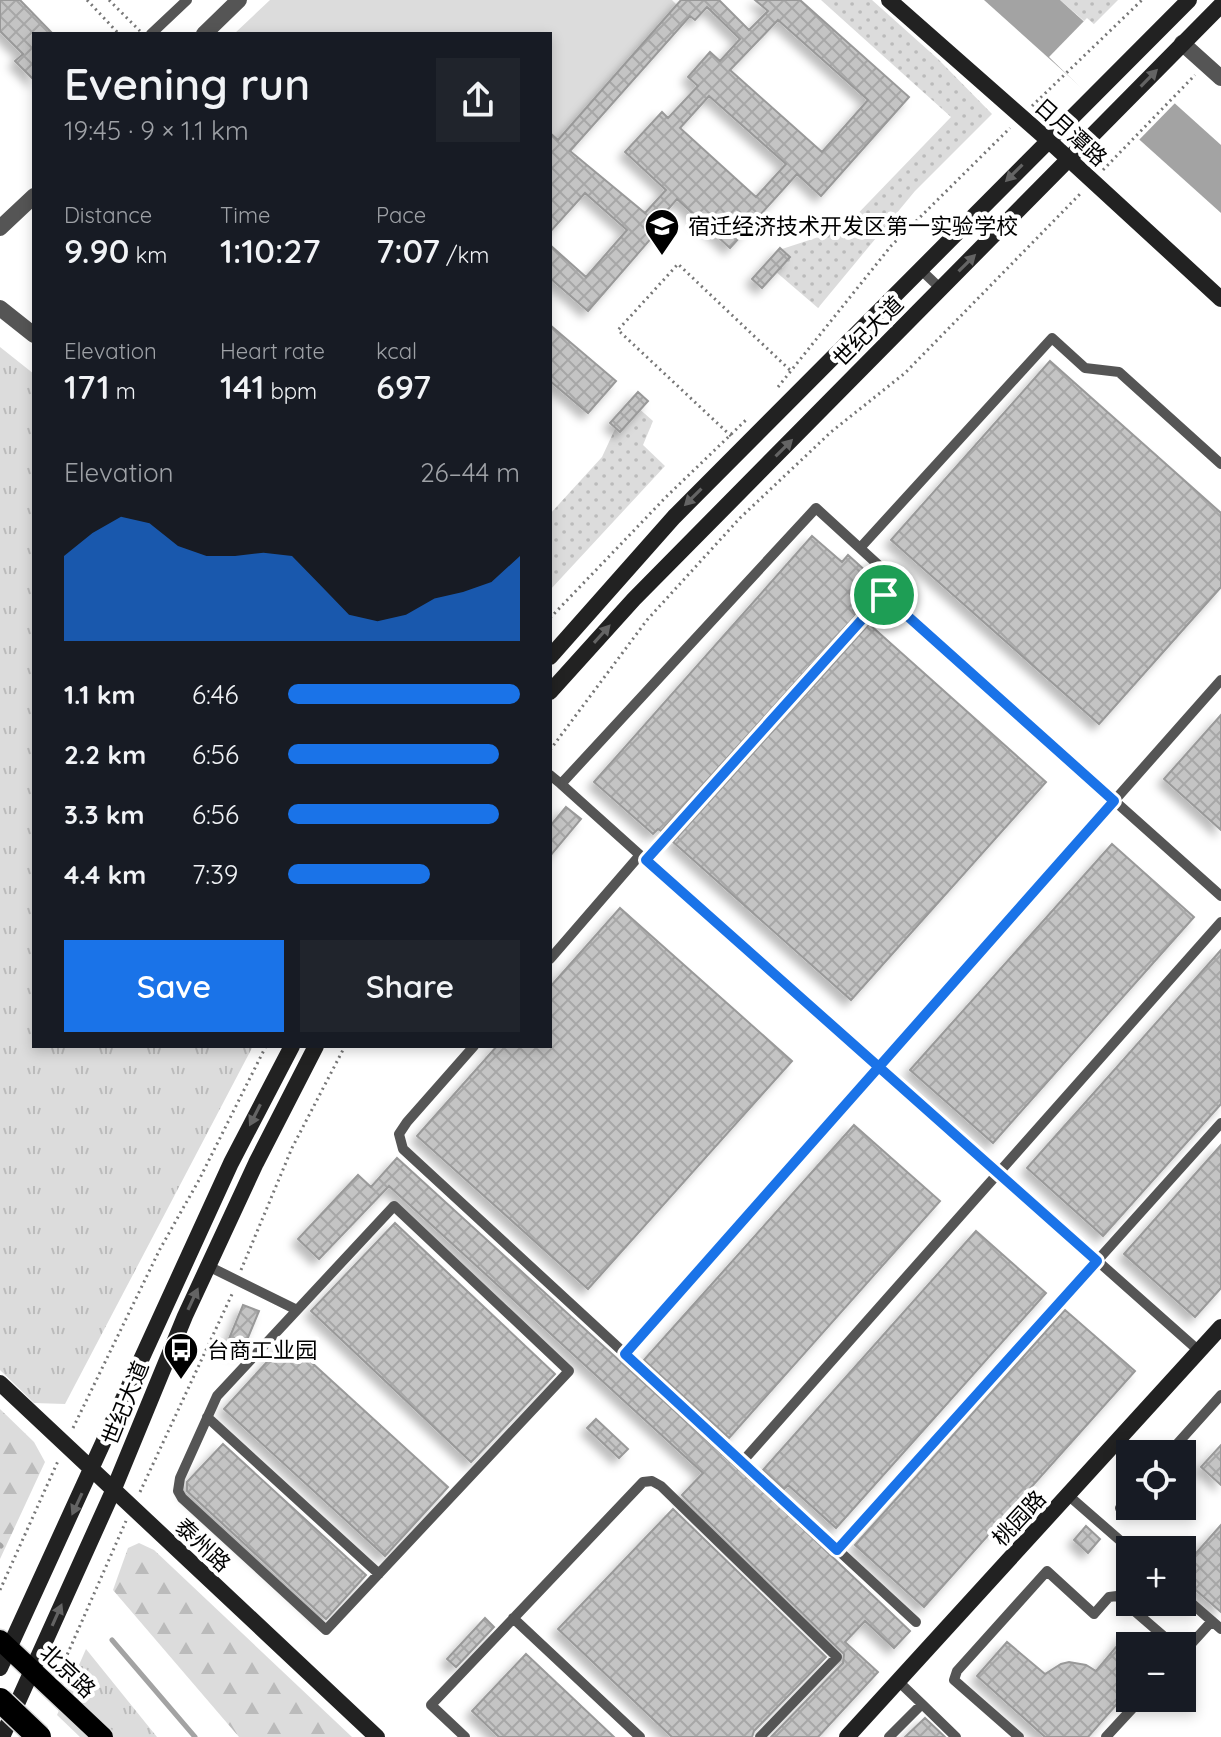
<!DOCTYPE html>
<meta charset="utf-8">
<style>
body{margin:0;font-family:Quicksand,"Noto Sans SC",sans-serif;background:#20242c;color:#f1f3f6;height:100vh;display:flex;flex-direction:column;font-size:30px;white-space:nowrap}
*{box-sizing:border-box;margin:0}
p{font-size:26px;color:#9ea1a6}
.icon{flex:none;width:44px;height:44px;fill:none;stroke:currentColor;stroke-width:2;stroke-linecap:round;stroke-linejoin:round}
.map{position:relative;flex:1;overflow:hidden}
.drawer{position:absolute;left:32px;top:32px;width:520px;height:1016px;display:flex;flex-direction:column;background:#171b24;border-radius:0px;box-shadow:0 4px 12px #0003}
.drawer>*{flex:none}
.controls{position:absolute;left:1116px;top:1440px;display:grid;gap:16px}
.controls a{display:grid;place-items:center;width:80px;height:80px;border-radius:0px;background:#171b24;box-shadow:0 4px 12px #0003;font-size:40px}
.pin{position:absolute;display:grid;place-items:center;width:68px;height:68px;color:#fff;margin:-34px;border:4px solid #fff;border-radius:50%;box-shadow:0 2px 8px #0007}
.round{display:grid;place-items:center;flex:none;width:84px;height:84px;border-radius:0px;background:#20242c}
.headline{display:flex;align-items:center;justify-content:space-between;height:136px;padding:0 32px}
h1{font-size:44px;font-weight:600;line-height:60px}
.stats{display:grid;grid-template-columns:repeat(3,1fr);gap:12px;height:136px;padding:8px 32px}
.stats div{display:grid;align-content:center}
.stats b{font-size:34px;font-weight:600}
.stats small{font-size:22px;font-weight:400}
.stats p{font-size:22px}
.chart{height:224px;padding:16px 32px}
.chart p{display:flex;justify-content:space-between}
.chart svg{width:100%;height:144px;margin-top:8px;fill:#1a73e8;opacity:.7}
.primary-button{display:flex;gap:16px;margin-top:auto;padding:16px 32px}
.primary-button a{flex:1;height:92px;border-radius:0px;background:#1a73e8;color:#fff;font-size:32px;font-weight:600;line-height:92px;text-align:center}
.primary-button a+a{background:#20242c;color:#f1f3f6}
ul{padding:0 32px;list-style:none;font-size:26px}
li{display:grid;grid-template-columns:128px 96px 1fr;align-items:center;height:60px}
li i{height:20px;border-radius:10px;background:#1a73e8}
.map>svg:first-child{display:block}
.grass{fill:url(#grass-tufts)}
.forest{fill:url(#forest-firs)}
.garden{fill:url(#garden-dots)}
.pitch{fill:#dcdcdc}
.water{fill:#a3a3a3}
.pier{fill:#fff}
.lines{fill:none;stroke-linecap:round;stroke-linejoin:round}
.stream{stroke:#a3a3a3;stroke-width:5}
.building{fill:url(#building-cross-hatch);stroke:#999;stroke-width:2;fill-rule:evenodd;filter:url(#shadow)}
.primary-casing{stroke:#dbdbdb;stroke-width:23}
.path{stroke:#777;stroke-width:3;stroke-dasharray:2 4;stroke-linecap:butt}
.lane{stroke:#555;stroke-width:10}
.street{stroke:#555;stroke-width:16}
.secondary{stroke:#222;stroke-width:16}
.primary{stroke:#000;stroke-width:20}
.highway-bridge-casing{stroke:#dbdbdb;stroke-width:27;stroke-linecap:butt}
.highway-bridge{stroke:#000;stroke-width:24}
.oneway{fill:#646464}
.route-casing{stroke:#fff;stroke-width:16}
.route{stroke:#1a73e8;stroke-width:10}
.labels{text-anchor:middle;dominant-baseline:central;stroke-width:8;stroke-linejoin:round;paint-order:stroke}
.street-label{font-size:22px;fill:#000;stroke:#fff}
.poi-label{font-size:22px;fill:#000;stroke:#fff;text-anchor:start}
</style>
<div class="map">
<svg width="1221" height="1737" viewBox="0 0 1221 1737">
<defs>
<pattern id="grass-tufts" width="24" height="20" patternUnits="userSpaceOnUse" patternTransform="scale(2)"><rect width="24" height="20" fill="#dcdcdc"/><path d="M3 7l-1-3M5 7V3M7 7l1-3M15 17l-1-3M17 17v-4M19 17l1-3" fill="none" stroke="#bbb"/></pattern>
<pattern id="forest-firs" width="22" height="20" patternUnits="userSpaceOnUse" patternTransform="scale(2)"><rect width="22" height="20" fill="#dcdcdc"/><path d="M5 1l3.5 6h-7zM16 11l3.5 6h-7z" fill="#bbb"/></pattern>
<pattern id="garden-dots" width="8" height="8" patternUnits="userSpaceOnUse" patternTransform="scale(2)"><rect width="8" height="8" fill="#dcdcdc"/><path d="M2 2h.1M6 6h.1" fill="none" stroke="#bbb" stroke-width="1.8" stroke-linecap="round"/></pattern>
<pattern id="building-cross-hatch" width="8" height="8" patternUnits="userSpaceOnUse" patternTransform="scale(2)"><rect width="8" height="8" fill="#c4c4c4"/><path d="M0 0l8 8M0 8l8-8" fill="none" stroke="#a7a7a7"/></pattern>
<filter id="shadow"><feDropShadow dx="-6" dy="6" stdDeviation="4" flood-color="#0004"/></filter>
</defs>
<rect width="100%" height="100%" fill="#fff"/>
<path class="grass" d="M 0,347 L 34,374 L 34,1046 L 253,1046 L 65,1404 L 34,1403 L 0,1370 Z
M 86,1649 L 157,1737 L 80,1737 L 57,1715 Z"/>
<path class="forest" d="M 0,1409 L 34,1442 L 45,1462 L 0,1559 Z
M 139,1543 L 154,1550 L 352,1737 L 239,1737 L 113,1590 L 128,1548 Z"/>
<path class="garden" d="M 821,0 L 872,0 L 938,59 L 992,114 L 915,191 L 818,308 L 768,265 L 782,249 L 843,229 L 951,117 Z
M 1060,0 L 1118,0 L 1091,27 Z
M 636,406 L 653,421 L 643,445 L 665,466 L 550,590 L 550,514 L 602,457 L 615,429 Z"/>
<path class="pitch" d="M 270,0 L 672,0 L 677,5 L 550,148 L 550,34 L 234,34 Z"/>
<path class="water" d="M 984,0 L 1060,0 L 1221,145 L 1221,213 Z"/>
<path class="pier" d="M 1087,18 L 1178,100 L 1137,142 L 1049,57 Z"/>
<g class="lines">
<path class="stream" d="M 0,1545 L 1,1546
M 112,1640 L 195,1737"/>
</g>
<path class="building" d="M 0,0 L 20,0 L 53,34 L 34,34 L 34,80 L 15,61 L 23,54 L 0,31 Z
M 681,0 L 719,0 L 749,30 L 768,11 L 755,0 L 800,0 L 909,97 L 821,196 L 797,174 L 730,248 L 677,199 L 656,223 L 661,227 L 588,311 L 550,278 L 550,245 L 586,277 L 627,230 L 585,193 L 550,232 L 550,133 L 558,140 ZM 707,7 L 740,39 L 720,61 L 710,52 L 688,77 L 698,86 L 668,118 L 662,112 L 625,152 L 666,190 L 645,213 L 570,151 L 690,16 L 695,20 ZM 778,20 L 868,100 L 822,152 L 730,70 ZM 709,96 L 786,164 L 756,197 L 680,128 Z
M 780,248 L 790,257 L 762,288 L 752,279 Z
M 550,325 L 616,381 L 588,413 L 550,381 Z
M 1050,361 L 1221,513 L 1221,587 L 1099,724 L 891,540 Z
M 638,392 L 648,401 L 620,432 L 610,423 Z
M 812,536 L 842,562 L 848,555 L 878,582 L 853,610 L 857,614 L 661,831 L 658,829 L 653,834 L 594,782 Z
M 869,624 L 1046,782 L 851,1000 L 673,842 Z
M 1221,715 L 1221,830 L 1164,779 Z
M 566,807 L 581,819 L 550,856 L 550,826 Z
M 1112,844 L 1194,917 L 993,1143 L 910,1070 Z
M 620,908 L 792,1061 L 588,1289 L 417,1136 L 497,1046 L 550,1046 L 550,987 Z
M 1221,950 L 1221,1104 L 1103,1236 L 1027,1168 Z
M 854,1125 L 940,1201 L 729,1438 L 644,1360 Z
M 1221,1145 L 1221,1288 L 1195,1317 L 1124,1254 Z
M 397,1158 L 779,1506 L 910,1631 L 894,1648 L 865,1621 L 845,1642 L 878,1672 L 818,1737 L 771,1737 L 843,1663 L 844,1654 L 682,1495 L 703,1473 L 389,1186 L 319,1259 L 298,1239 L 358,1175 L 371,1187 Z
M 395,1223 L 555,1374 L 471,1462 L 311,1311 Z
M 976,1231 L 1046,1293 L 836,1528 L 788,1485 L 784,1489 L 763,1470 Z
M 243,1305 L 259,1311 L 242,1352 L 226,1346 Z
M 1065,1310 L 1135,1371 L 924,1607 L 855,1545 Z
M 287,1340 L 448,1487 L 385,1556 L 224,1409 Z
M 596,1419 L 628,1449 L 619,1458 L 587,1428 Z
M 223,1444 L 366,1575 L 326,1619 L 187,1491 L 187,1482 Z
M 1221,1445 L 1221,1485 L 1201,1467 Z
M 673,1509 L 826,1657 L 754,1731 L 752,1737 L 672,1737 L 558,1629 Z
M 1221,1525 L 1221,1612 L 1182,1578 L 1182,1569 Z
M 1086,1526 L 1100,1539 L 1088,1553 L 1074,1540 Z
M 485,1618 L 494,1627 L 456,1667 L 447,1659 Z
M 1127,1634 L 1139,1643 L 1130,1646 L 1130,1689 L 1088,1737 L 1045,1737 L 977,1676 L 1007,1642 L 1045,1674 L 1061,1664 L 1069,1662 L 1086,1665 L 1096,1671 Z
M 526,1654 L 614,1737 L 499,1737 L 472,1711 Z
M 925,1718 L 945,1737 L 905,1737 Z"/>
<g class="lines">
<g class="primary-casing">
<path id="primary" d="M 0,1640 L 103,1737"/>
</g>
<path class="path" d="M 87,0 L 119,34
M 109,0 L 140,31
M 1032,106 L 1142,0
M 1103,170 L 1195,75
M 778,387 L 891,246 L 1010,128
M 731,436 L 618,330 L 678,264 L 791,371
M 550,618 L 666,497 L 748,418
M 550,750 L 647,620 L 740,518 L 831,432 L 905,373 L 1081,193
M 241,1270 L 292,1148 L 345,1046
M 73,1428 L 160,1249 L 199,1180 L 266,1046
M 140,1492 L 233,1292
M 0,1590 L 58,1461
M 60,1671 L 126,1521"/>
<path class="lane" d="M 151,34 L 187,0
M 920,269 L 941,289
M 860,548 L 1052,338 L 1085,368 L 1119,372 L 1221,464
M 884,595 L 1221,896
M 550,775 L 561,784
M 646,860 L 897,582 L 816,508 L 561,784 L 640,855 L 1199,1351
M 550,959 L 640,855
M 474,1046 L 407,1122 L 399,1134 L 403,1149 L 916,1622
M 394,1206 L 569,1371 L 326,1630 L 182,1498 L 178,1491 L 180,1478 L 217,1396 Z
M 208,1266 L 295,1309
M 625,1354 L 1221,680
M 207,1417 L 379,1574
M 1168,1454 L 1221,1395
M 742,1462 L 1221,922
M 1069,1496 L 1131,1550
M 1120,1508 L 1130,1496
M 837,1550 L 1221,1123
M 1182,1595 L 1221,1629
M 513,1618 L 640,1737
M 1182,1654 L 1212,1621
M 898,1681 L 922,1704
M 465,1737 L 431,1705 L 643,1482 L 652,1481 L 661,1486 L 837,1657 L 760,1737
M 889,1737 L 922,1704 L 956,1737
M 1019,1737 L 954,1680 L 957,1671 L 1047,1571 L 1094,1614 L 1109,1597 L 1117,1596 L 1175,1646
M 1106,1737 L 1142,1698"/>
<path class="street" d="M 204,34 L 239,0
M 1182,43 L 1221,78
M 0,228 L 34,196
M 0,308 L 34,335"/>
<path class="secondary" d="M 889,0 L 1048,140 L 1221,299
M 550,657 L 674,517 L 1189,0
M 550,692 L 634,599 L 1221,5
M 0,1383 L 377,1737
M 0,1668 L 231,1163 L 292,1046
M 2,1737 L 113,1491 L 185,1316 L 256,1163 L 316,1046
M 847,1737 L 1221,1327"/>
<use href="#primary" class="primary"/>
<g class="highway-bridge-casing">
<path id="highway-bridge" d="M 0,1700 L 39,1737"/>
</g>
<use href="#highway-bridge" class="highway-bridge"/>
</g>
<defs><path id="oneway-solid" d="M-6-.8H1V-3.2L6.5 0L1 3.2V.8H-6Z" transform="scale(2)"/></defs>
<g class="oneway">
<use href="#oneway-solid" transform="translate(1149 78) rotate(-46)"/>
<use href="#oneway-solid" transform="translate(1014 173) rotate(135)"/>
<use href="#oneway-solid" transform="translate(967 263) rotate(-45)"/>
<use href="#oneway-solid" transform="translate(784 448) rotate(-45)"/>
<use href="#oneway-solid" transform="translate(693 497) rotate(135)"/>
<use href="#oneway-solid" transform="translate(602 634) rotate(-48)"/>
<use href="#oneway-solid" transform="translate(255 1115) rotate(117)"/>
<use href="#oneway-solid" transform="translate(193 1299) rotate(-65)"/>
<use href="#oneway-solid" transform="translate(77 1504) rotate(115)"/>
<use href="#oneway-solid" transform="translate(57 1615) rotate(-66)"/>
</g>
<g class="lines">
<g class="route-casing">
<path id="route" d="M 884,595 L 1114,801 C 951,985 788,1169 625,1354 L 837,1550 L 1097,1261 C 947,1127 796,994 646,860 L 884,595"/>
</g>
<use href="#route" class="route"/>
</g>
<defs>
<g id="school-pin" transform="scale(1.8)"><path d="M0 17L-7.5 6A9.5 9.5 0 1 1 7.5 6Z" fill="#000" stroke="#fff"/><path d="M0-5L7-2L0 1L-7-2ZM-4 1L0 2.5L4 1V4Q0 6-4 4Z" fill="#fff"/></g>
<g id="bus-pin" transform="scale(1.8)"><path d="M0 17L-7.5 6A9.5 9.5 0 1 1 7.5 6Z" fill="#000" stroke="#fff"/><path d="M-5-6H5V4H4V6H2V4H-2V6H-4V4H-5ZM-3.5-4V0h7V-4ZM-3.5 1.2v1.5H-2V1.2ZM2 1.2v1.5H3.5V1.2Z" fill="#fff"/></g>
</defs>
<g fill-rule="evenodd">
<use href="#school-pin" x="662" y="226"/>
<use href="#bus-pin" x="181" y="1350"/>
</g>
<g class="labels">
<g class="street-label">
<text transform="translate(1071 132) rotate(42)">日月潭路</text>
<text transform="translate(868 331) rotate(-45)">世纪大道</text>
<text transform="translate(125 1403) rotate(-68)">世纪大道</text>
<text transform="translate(1019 1518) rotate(-47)">桃园路</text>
<text transform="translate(203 1545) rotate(43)">泰州路</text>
<text transform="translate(68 1671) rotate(43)">北京路</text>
</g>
<g class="poi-label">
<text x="688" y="226">宿迁经济技术开发区第一实验学校</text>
<text x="207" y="1350">台商工业园</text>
</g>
</g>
</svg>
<div class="controls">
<a><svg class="icon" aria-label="locate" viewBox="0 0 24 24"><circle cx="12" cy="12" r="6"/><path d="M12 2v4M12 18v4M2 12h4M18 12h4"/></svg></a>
<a>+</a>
<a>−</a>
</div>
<div class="pin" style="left:884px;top:595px;background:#1e9e55"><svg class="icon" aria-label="arrive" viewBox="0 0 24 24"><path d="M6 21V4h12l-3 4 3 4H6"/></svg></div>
<section class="drawer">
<div class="headline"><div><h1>Evening run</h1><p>19:45 · 9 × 1.1 km</p></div><a class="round"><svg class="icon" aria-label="share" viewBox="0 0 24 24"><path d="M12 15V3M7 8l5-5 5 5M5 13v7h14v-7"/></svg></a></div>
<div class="stats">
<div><p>Distance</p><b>9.90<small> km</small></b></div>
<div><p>Time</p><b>1:10:27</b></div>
<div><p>Pace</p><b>7:07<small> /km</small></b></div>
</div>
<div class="stats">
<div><p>Elevation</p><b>171<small> m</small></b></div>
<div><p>Heart rate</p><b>141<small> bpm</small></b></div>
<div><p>kcal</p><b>697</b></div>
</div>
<div class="chart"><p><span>Elevation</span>26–44 m</p>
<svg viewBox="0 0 160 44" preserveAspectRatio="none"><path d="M0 44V18L10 11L20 6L30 8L40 15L50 18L60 18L70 17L80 18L90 27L100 36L110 38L120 36L130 31L140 29L150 26L160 18V44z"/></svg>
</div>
<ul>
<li><b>1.1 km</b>6:46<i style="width:100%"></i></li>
<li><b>2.2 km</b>6:56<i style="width:91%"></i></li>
<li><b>3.3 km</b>6:56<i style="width:91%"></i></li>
<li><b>4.4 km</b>7:39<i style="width:61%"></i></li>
</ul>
<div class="primary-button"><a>Save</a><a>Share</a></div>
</section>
</div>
